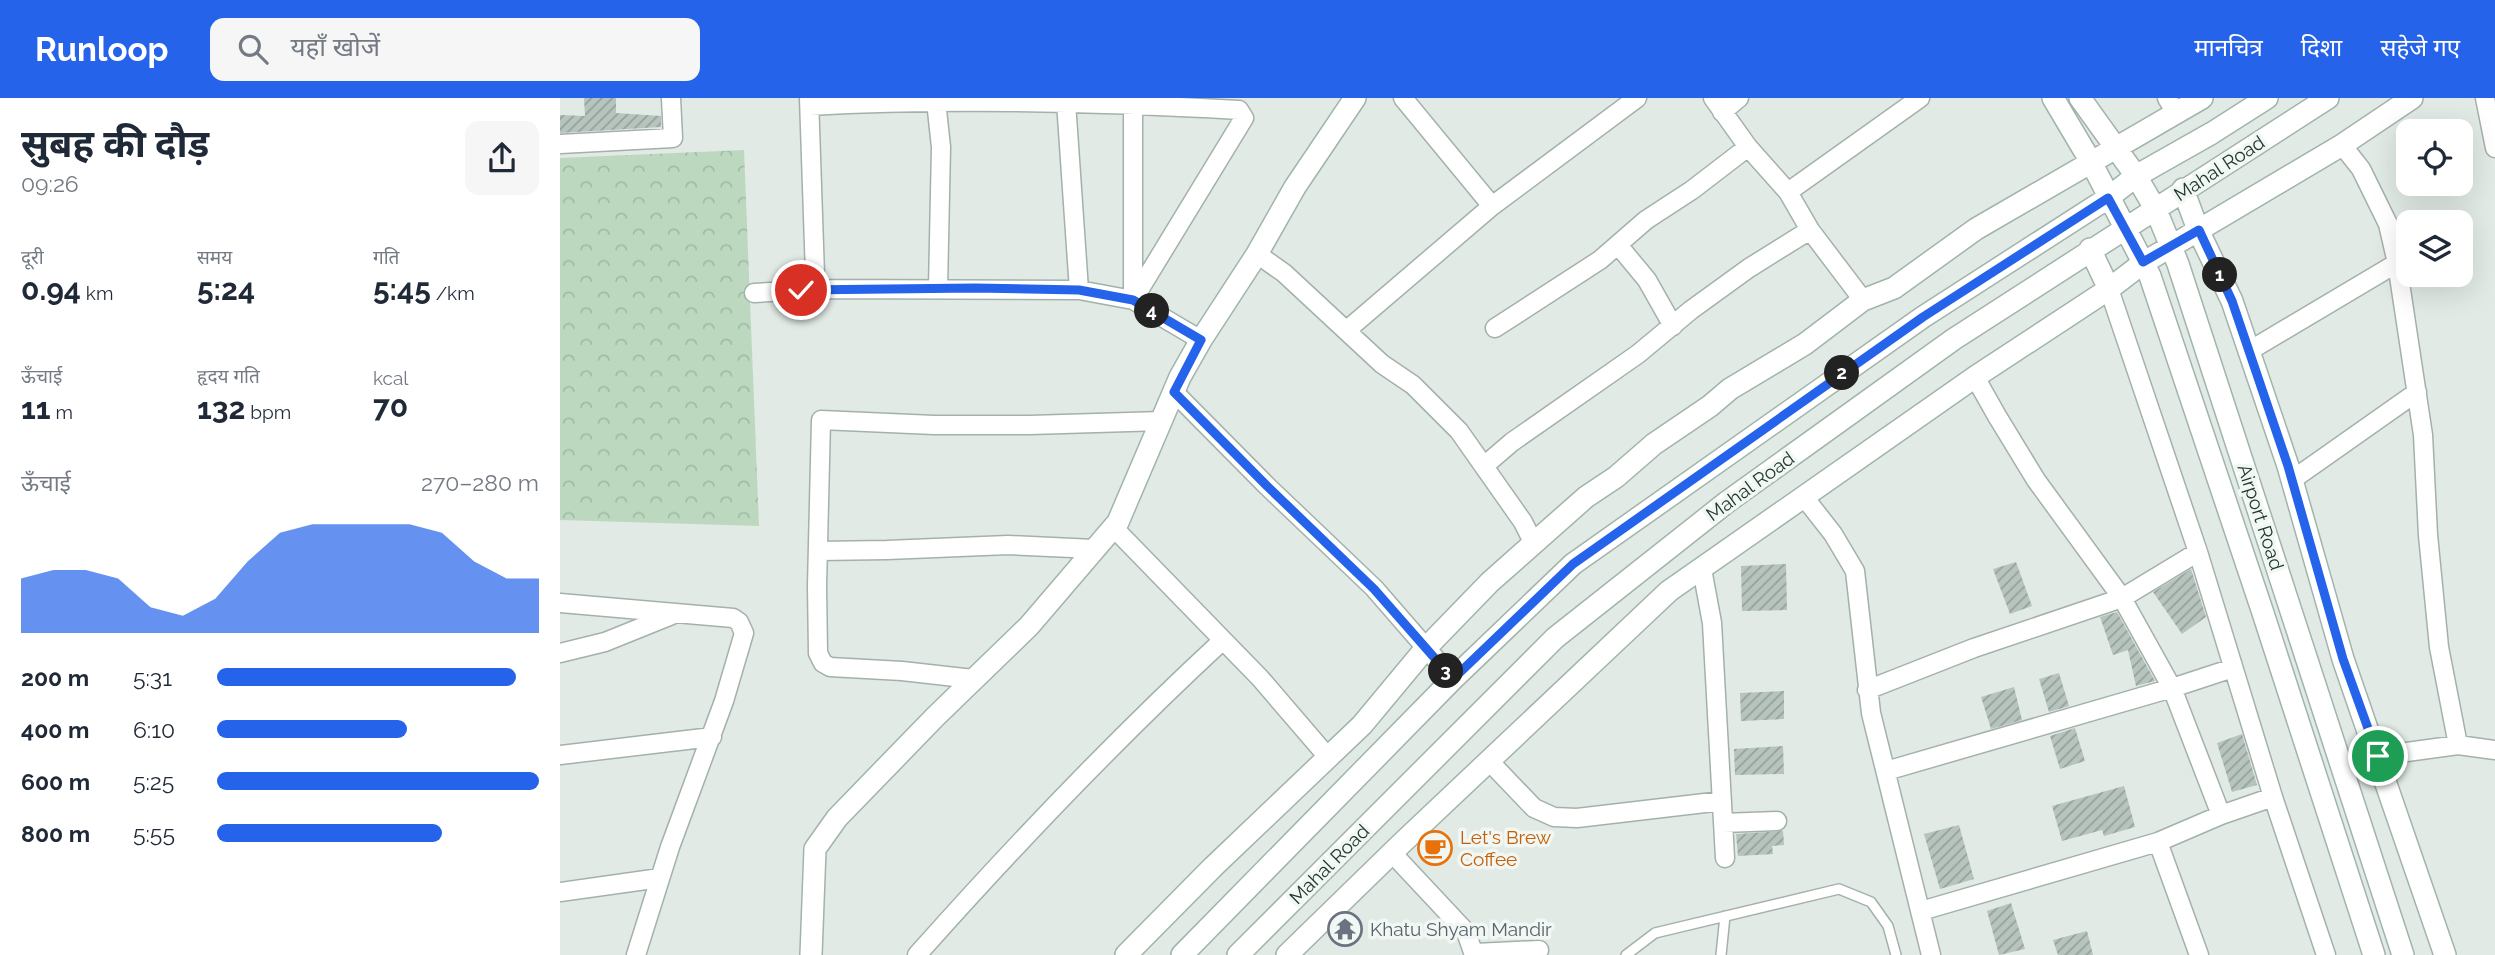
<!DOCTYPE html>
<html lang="hi">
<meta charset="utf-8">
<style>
body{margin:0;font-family:Raleway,"Noto Sans Devanagari",sans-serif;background:#f6f6f7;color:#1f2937;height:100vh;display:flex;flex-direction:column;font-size:26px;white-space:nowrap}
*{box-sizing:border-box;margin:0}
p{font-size:23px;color:#747a83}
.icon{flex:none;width:38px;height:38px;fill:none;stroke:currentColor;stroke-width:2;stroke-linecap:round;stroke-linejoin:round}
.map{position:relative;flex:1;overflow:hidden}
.drawer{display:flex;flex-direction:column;background:#fff;width:560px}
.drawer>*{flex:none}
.controls{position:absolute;left:1836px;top:21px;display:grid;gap:14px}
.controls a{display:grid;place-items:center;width:77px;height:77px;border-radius:14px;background:#fff;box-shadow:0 7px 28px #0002;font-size:35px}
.pin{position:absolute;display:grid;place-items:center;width:60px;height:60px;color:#fff;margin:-30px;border:4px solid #fff;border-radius:50%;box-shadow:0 2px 7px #0007}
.km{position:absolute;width:35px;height:35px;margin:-18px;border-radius:50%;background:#222;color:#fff;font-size:19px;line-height:35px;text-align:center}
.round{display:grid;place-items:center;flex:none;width:74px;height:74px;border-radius:14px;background:#f6f6f7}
.headline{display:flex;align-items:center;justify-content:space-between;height:119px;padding:0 21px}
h1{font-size:38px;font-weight:700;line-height:52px}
.figures{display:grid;grid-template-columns:repeat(3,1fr);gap:10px;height:119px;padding:7px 21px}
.figures div{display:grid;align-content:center}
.figures b{font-size:30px;font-weight:700}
.figures small{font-size:19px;font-weight:400}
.figures p{font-size:19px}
.chart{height:196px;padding:14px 21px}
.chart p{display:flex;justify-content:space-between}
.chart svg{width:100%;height:126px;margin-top:7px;fill:#2563eb;opacity:.7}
ul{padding:0 21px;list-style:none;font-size:23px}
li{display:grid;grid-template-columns:112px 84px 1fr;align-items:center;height:52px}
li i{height:18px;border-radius:9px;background:#2563eb}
header{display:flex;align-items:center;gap:42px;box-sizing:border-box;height:98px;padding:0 35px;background:#2563eb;color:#fff}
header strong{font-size:33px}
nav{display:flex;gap:38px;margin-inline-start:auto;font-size:24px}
.search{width:490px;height:63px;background:#f6f6f7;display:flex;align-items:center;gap:18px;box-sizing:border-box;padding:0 24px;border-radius:14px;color:#747a83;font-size:26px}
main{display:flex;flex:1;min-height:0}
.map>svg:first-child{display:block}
.forest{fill:url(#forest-crowns)}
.building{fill:url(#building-hatch)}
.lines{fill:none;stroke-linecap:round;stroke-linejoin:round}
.lane-casing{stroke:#a4b1ab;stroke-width:12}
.street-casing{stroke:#a4b1ab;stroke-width:21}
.secondary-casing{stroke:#a1b4ab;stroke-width:24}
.lane{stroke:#fff;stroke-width:9}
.street{stroke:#fff;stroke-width:18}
.secondary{stroke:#fff;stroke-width:21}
.route-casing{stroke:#fff;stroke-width:14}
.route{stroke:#2563eb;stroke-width:9}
.labels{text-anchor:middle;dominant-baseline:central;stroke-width:7;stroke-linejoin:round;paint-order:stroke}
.street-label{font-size:19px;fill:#233830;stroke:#f1f7f3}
.food-label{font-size:19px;fill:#c56008;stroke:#f1f7f3;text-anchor:start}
.worship-label{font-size:19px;fill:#5b616d;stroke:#f1f7f3;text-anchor:start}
</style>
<header>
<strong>Runloop</strong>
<div class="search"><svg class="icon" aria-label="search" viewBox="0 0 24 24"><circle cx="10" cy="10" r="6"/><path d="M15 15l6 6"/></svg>यहाँ खोजें</div>
<nav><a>मानचित्र</a><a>दिशा</a><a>सहेजे गए</a></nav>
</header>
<main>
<section class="drawer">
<div class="headline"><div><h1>सुबह की दौड़</h1><p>09:26</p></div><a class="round"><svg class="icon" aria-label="share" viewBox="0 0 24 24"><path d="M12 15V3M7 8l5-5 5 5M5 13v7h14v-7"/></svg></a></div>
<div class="figures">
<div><p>दूरी</p><b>0.94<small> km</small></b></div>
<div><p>समय</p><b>5:24</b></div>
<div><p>गति</p><b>5:45<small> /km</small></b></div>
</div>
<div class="figures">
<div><p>ऊँचाई</p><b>11<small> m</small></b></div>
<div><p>हृदय गति</p><b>132<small> bpm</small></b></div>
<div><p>kcal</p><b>70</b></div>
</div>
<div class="chart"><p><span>ऊँचाई</span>270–280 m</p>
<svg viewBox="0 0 160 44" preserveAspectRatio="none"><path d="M0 44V25L10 22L20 22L30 25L40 35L50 38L60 32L70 19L80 9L90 6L100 6L110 6L120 6L130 9L140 19L150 25L160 25V44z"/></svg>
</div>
<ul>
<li><b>200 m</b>5:31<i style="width:93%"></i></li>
<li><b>400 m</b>6:10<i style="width:59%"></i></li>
<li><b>600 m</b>5:25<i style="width:100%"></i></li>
<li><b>800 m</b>5:55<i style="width:70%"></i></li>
</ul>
</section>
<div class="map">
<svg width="1935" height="857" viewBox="0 0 1935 857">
<defs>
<pattern id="forest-crowns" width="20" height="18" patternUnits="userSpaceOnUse" patternTransform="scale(1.75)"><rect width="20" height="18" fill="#bcd9c0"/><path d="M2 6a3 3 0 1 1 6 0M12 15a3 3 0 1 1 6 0" fill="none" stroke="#a1bba5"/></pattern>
<pattern id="building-hatch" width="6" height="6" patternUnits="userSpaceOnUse" patternTransform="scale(1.75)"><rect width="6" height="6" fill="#b7c4bd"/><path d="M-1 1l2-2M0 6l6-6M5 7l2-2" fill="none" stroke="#94a09a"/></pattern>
</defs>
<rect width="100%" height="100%" fill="#e1eae5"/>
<path class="forest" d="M 184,52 L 199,428 L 0,422 L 0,60 Z"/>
<path class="building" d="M 24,0 L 56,0 L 56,15 L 101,18 L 101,29 L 0,35 L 0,17 L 25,18 Z
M 1456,464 L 1472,508 L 1450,516 L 1433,471 Z
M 1226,466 L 1227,512 L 1182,513 L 1181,468 Z
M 1631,471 L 1646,519 L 1622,536 L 1593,494 Z
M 1557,514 L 1595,583 L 1576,588 L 1568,552 L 1553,557 L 1540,519 Z
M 1499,575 L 1509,608 L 1489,614 L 1479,581 Z
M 1454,589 L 1462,622 L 1431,631 L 1421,599 Z
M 1224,593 L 1224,621 L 1181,623 L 1180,595 Z
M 1515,630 L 1525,663 L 1500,671 L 1490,638 Z
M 1682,636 L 1697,687 L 1672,694 L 1657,645 Z
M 1223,648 L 1224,676 L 1175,677 L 1174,651 Z
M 1564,688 L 1575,729 L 1544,738 L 1542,732 L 1502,743 L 1492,708 Z
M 1399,727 L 1414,781 L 1380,791 L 1364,736 Z
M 1223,733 L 1224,747 L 1212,748 L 1213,756 L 1178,758 L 1176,736 Z
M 1451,805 L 1465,851 L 1439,857 L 1427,813 Z
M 1527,833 L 1533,857 L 1498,857 L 1493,842 Z"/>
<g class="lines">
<g class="lane-casing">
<path id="lane" d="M 1066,857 L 1095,835 L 1279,791 L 1311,804 L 1328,828 L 1336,857
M 1161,857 L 1165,818"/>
</g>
<g class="street-casing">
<path id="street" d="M 249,0 L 255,177 L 261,191
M 843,0 L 932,108
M 1153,0 L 1188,49 L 1228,94 L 1250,132 L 1303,202
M 1607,0 L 1616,15
M 1925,0 L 1935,50
M 376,3 L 381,49 L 378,190
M 506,4 L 519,192
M 573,6 L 573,202
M 250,8 C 393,0 536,4 679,12 L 684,20 L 573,202
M 1162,14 L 1179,0
M 0,46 L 113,40 L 111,0
M 1782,47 L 1801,71 L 1828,126 L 1837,165 L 1863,337 L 1868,437 L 1879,549 L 1898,647
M 1228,94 L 1360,0
M 1058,147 L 1087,182 L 1113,228
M 697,156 L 724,175 L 822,266 L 853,287 L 899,333 L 963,424 L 973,444
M 1549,191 L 1638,454 L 1713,699 L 1766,857
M 194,195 L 261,191 L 519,192 L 573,202 L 641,242
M 935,230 L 1040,162 L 1086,122 L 1132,92 L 1188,49
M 787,232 L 932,108 L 1077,0
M 1689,253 L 1837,165
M 614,294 L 707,388 L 814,490 L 893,581
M 924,368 L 952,344 L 1078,256 L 1131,212 L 1189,170 L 1250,132
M 1732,382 L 1857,294
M 1244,399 L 1273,436 L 1295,473 L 1311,615 L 1371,857
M 553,429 L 700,580 L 767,658
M 258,453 L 327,452 L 448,447 L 534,451
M 1142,471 L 1152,525 L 1165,760
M 0,505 L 173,520 L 179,524 L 184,535 L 164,603 L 110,749 L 76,857
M 0,555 L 45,544 L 112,517
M 413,581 L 342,573 L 270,569 L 263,565 L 258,555 L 257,488 L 261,322 L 374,327 L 470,327 L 602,323
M 1307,592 L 1414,550 L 1562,500 L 1638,454
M 0,657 L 152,639
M 1818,658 L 1898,647 L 1935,652
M 929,663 L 974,710 L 994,719 L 1017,720 L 1162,703
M 1326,673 L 1612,590 L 1562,500 L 1476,382 L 1437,318 L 1415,279
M 1661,717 L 1612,590 L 1673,570
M 1163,725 L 1217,723
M 1598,744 L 1639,857
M 832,755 L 906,834 L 914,857
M 0,794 L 100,780
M 1361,813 L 1598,744 L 1661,717 L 1713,699
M 915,855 L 979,852
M 357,857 C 454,748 555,642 662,543"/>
</g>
<g class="secondary-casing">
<path id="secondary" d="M 1493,0 L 1531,64 L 1590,178 L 1702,512 L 1814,857
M 1520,0 L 1576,78 L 1596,112 L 1618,166 L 1843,857
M 1623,91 L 1638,132 L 1672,203 L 1728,368 L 1783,561 L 1885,857
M 1530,151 L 1549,191
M 251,857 L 255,751 L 277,720 L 375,619 L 469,528 L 558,424 L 620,279 L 641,242 L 697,156 L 735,89 L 795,0
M 566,857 L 653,769 L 802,627 L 866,550 L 930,484 L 1026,399 L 1056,379 L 1094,346 L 1150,308 L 1170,291 L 1245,246 L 1303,202 L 1334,190 L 1416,131 L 1642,0
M 622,857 L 893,581 L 1013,466 L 1363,219 L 1548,100 L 1576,78 L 1652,35 L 1707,0
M 678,857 L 995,540 L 1167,404 L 1394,241 L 1768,0
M 727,857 L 842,745 L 1109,493 L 1415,279 L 1549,191 L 1583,165 L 1782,47 L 1852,0"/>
</g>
<use href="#lane" class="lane"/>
<use href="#street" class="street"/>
<use href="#secondary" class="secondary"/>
</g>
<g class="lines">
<g class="route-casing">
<path id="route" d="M 241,192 L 415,190 L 519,192 L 573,202 L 641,242 L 614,294 L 707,388 L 814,491 L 893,581 L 1013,466 L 1363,219 L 1548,100 L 1583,164 L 1639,132 L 1672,203 L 1689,253 L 1728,368 L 1783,561 L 1818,658"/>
</g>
<use href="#route" class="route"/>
</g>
<defs>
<g id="cafe-ring" transform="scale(1.75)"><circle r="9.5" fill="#f1f7f3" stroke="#e8710a" stroke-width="1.5"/><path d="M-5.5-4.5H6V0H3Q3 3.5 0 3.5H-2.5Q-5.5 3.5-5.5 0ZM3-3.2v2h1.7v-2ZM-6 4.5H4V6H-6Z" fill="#e8710a"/></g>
<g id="temple-ring" transform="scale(1.75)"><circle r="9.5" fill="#f1f7f3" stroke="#6b7280" stroke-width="1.5"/><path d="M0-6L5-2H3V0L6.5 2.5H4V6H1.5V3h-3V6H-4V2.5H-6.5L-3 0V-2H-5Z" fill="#6b7280"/></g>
</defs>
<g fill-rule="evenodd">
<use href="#cafe-ring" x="875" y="750"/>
<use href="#temple-ring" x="785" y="831"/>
</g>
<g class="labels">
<g class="street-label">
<text transform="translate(1659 70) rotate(-33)">Mahal Road</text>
<text transform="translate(1190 388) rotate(-36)">Mahal Road</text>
<text transform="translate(1701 419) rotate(72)">Airport Road</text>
<text transform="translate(769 766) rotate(-45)">Mahal Road</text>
</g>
<g class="food-label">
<text x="900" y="739">Let's Brew<tspan x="900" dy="22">Coffee</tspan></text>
</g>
<g class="worship-label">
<text x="810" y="831">Khatu Shyam Mandir</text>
</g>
</g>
</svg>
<div class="controls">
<a><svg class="icon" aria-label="locate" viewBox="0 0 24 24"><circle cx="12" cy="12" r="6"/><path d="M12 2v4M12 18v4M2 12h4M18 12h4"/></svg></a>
<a><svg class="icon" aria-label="layers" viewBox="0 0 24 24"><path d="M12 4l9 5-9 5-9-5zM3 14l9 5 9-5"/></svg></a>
</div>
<div class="pin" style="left:1818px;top:658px;background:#1e9e55"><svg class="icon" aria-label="arrive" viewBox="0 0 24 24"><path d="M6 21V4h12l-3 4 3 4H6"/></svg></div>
<div class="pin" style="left:241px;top:192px;background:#d93025"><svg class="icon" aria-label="check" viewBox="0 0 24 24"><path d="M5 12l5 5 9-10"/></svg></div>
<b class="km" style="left:1660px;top:177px">1</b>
<b class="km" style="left:1282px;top:275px">2</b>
<b class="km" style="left:886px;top:573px">3</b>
<b class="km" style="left:592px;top:213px">4</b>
</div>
</main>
